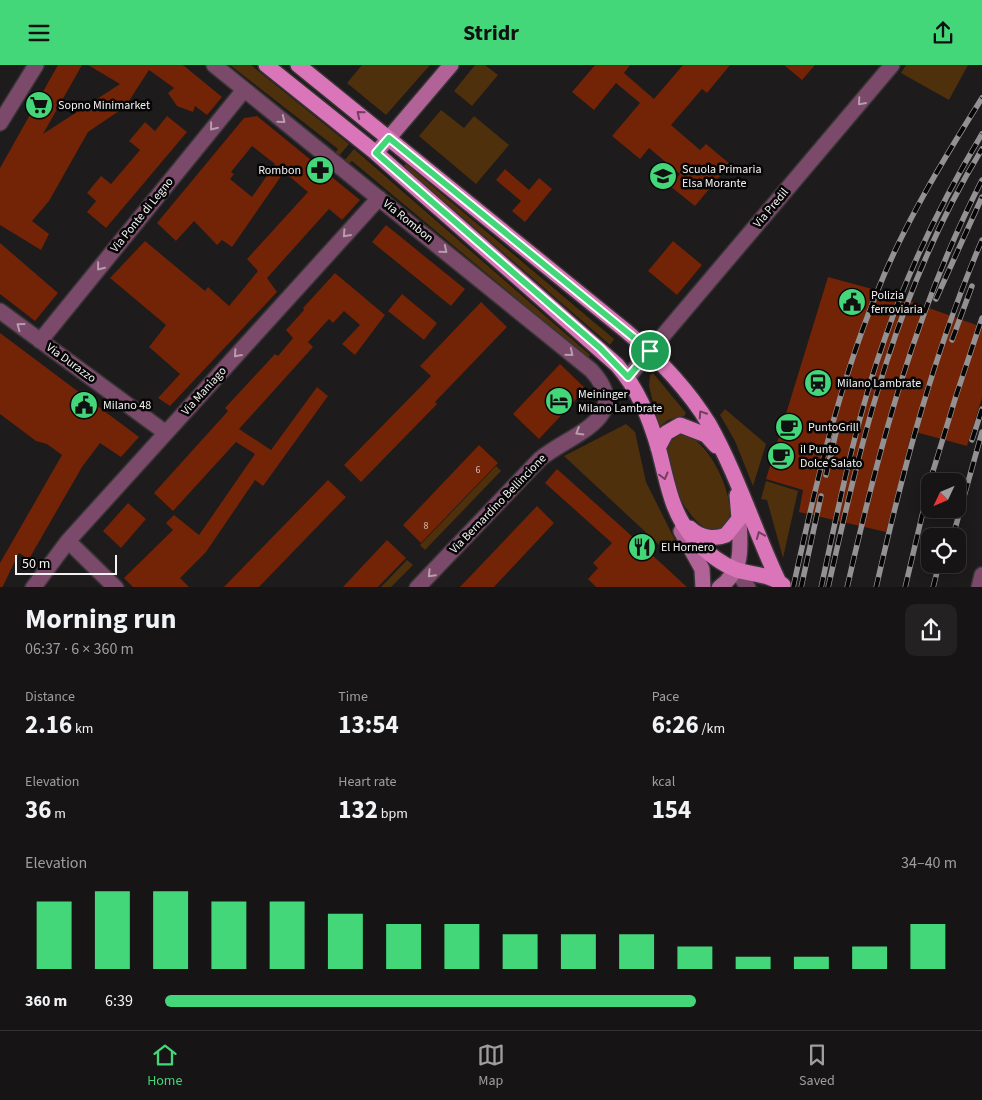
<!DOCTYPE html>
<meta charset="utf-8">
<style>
body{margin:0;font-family:"Source Sans 3",sans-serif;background:#232122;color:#f1f3f6;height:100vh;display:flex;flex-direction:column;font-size:19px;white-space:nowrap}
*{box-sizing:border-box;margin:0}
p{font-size:16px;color:#9e9ea0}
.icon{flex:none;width:28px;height:28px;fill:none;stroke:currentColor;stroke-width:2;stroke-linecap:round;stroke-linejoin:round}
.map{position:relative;height:522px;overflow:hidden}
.sheet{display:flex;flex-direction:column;background:#161414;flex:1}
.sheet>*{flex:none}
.needle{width:32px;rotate:226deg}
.buttons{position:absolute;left:921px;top:408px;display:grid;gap:10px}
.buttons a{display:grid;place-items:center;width:45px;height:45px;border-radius:10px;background:#161414;box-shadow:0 2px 12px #0003,0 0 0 1px #353334;font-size:25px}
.scale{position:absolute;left:15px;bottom:12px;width:102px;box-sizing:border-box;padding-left:5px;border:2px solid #f3f1f1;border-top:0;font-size:14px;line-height:18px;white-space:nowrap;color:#f3f1f1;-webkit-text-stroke:4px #070606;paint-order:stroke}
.pin{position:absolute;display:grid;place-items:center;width:42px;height:42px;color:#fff;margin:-21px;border:2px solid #fff;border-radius:50%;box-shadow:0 1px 5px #0007}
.round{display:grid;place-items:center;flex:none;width:52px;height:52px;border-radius:10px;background:#232122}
.headline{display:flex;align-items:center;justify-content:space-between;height:85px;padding:0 25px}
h1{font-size:28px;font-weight:700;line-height:38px}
.metrics{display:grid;grid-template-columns:repeat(3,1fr);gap:8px;height:85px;padding:5px 25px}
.metrics div{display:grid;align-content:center}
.metrics b{font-size:25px;font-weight:700}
.metrics small{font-size:14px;font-weight:400}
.metrics p{font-size:14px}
.chart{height:140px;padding:10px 25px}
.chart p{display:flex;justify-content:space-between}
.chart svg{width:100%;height:90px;margin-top:5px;stroke:#44d77a;stroke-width:6}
ul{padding:0 25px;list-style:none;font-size:16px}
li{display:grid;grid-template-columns:80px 60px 1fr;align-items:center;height:38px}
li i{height:12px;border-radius:6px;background:#44d77a}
header{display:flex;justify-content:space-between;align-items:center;height:65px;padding:0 25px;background:#44d77a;color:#111;font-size:22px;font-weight:700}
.tabs{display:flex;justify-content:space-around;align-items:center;height:70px;border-top:1px solid #353334;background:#161414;font-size:14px;color:#9e9ea0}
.tabs a{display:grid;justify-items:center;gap:2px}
.tabs .current{color:#44d77a}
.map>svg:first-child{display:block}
.green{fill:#4e300d}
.building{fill:#732306;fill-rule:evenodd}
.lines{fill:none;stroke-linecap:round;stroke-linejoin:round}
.street-casing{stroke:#373535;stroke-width:18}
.secondary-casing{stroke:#373535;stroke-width:18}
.primary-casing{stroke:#373535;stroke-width:18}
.street{stroke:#7b4969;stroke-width:15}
.secondary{stroke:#b16296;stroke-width:15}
.primary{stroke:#db75b9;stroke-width:15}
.rail-casing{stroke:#939191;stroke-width:5.5}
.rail{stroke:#070606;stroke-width:4;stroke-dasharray:11;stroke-linecap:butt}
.oneway{stroke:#b79dad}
.oneway2{stroke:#713e60}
.route-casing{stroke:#fff;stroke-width:10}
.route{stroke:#44d77a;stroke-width:6}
.labels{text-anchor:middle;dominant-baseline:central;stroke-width:5;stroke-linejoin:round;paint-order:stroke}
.number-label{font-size:10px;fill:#d3beb6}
.poi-label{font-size:12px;fill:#f3f1f1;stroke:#070606;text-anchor:start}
.street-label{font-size:12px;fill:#f3f1f1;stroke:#070606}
</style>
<header><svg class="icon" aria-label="menu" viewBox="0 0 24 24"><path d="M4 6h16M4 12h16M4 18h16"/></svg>Stridr<svg class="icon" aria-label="share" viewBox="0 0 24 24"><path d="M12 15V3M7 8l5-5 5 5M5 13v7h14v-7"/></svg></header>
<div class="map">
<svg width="982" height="523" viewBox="0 0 982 523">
<rect width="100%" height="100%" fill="#1d1b1b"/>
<path class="green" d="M 230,0 L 251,0 L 349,79 L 338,92 L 335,88 L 338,84 Z
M 362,0 L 430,0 L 386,50 L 347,18 Z
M 475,0 L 485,0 L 498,10 L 472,41 L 454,26 Z
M 906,0 L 968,0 L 949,35 L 901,8 Z
M 441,45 L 464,63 L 474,51 L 509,80 L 476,119 L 419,71 Z
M 354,84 L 590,290 L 588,293 L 352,96 L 348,99 L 344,96 Z
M 406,99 L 614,274 L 610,280 L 403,101 Z
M 653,308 L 686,348 L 684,351 L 668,355 L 659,362 L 649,321 L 650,310 Z
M 725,344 L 766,379 L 753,421 L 735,376 L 720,350 Z
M 626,359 L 635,367 L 646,417 L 678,481 L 669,489 L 564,391 Z
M 680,369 C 711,369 748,456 720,465 C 692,473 663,405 667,383 C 669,376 674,372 680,369 Z
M 496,401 L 501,406 L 425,485 L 420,480 Z
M 766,416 L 798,426 L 783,493 L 767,435 L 761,434 Z
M 407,495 L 413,500 L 391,522 L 381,522 Z"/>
<path class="building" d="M 58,0 L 82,0 L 43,69 L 120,19 L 88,0 L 183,0 L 222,32 L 207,50 L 195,41 L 193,47 L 177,41 L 168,28 L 174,23 L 149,5 L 125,42 L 88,67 L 49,136 L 32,156 L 49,169 L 41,185 L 0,160 L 0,103 Z
M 595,0 L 630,0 L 624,8 L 654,34 L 683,0 L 730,0 L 707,28 L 702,24 L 671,60 L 700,85 L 706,79 L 730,99 L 695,141 L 670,121 L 680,109 L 649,83 L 640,94 L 612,71 L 640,38 L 616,18 L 594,45 L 572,27 Z
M 784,0 L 815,0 L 802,15 Z
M 167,51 L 187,67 L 106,163 L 87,147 L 96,136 L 87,128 L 101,111 L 111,119 L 140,85 L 129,76 L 145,57 L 155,66 Z
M 257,51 L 360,135 L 342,155 L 329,144 L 267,213 L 277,227 L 170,341 L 158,333 L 180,309 L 149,282 L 166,260 L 110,213 L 145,176 L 205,226 L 208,222 L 229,241 L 258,206 L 247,194 L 308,127 L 284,107 L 232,182 L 222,175 L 217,180 L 194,156 L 176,176 L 157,158 L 244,53 ZM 252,81 L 275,99 L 252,132 L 230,114 L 234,109 L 231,107 Z
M 505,104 L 529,125 L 539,113 L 552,124 L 525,157 L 512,146 L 521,136 L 496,115 Z
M 386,160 L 465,224 L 451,241 L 372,177 Z
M 673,176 L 702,200 L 677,230 L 648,206 Z
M 0,178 L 58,228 L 35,256 L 0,229 Z
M 335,208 L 385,250 L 355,290 L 342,279 L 360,260 L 344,246 L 333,258 L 329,254 L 308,277 L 313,282 L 239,364 L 271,385 L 317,322 L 328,331 L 263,421 L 255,415 L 206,487 L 180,513 L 190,523 L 134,523 L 124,513 L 173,465 L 166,458 L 174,450 L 199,470 L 255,389 L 236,377 L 173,446 L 154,428 L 228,346 L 225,343 L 275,289 L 278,291 L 293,273 L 286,265 L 304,245 L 303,243 Z
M 828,212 L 887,228 L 982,262 L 982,333 L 967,381 L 912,366 L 886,467 L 799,447 L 803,425 L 766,414 Z
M 402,229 L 437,258 L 424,275 L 388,246 Z
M 481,237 L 507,262 L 435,337 L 437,339 L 361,417 L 344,400 L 431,311 L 420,301 Z
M 0,268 L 139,372 L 121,392 L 100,378 L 82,402 L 29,494 L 19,488 L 2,523 L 0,523 L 0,498 L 62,390 L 47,379 L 36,376 L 0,349 Z
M 560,299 L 586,324 L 539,374 L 513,349 Z
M 479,380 L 498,398 L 421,478 L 403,460 Z
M 557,404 L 624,464 L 688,523 L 597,523 L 588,514 L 598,503 L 593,498 L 612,478 L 545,418 Z
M 328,415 L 346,432 L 258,523 L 223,523 Z
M 128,438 L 146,454 L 121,483 L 103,466 Z
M 537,441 L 554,458 L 493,523 L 459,523 Z
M 387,475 L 406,493 L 377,523 L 342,523 Z"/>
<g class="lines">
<g class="street-casing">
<path id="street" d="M 214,0 L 591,305 C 635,353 572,368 540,394 L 417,523
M 0,58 L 36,0
M 0,246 L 166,368
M 40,276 L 244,25
M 628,312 L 892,0
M 68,476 L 116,523
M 737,505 L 748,523
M 33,523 L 68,476 L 379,133
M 979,523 L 982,510"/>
</g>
<g class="secondary-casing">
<path id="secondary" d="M 376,88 L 451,0
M 681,466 L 702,504 L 703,523
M 719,523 C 745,503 740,483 739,454"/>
</g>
<g class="primary-casing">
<path id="primary" d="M 266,0 L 376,88 L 617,300 C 638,324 649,352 658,382 C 667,414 670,447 694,474 C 705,486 721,499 737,505 C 753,510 770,509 783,520
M 298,0 L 626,266 C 658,293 687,323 709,359 C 737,409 754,464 778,515
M 658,383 L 666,368 L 680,360 L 706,370 L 716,381
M 690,463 C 699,472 714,475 726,470 L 739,454 L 737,430"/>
</g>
<use href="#street" class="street"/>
<use href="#secondary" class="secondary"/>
<use href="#primary" class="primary"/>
<g class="rail-casing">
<path id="rail" d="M 936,234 L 982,132
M 952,275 L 972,221
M 972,375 L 982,344
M 826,410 L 837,363
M 930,416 L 956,331 L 982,253
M 953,471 L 982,367
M 793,523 C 815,422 838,323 877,227 C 904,159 943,95 982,33
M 801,523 L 821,431
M 821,523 C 839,439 856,354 885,273 C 910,201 943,134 982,69
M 828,523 C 863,367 898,222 982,84
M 847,523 C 879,382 916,244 982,115
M 876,523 C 903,404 934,287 982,175
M 905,523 L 930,417
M 933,523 L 939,499"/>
</g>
<use href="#rail" class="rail"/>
</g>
<defs><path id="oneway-chevron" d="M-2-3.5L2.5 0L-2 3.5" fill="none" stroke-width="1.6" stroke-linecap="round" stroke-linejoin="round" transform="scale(1.25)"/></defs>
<g class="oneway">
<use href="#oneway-chevron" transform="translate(861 37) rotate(131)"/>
<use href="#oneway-chevron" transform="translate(282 55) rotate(39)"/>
<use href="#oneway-chevron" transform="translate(213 62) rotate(129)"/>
<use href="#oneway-chevron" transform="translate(346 169) rotate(132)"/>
<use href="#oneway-chevron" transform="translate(444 185) rotate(39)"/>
<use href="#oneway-chevron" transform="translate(100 202) rotate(129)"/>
<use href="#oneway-chevron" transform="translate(20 261) rotate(-144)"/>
<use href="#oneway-chevron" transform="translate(570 288) rotate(39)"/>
<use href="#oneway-chevron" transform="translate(237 289) rotate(132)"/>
<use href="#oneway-chevron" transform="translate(579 367) rotate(149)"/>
<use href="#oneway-chevron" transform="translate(431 509) rotate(134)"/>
</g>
<g class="oneway2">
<use href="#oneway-chevron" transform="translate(360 49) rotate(-141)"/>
<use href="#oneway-chevron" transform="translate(702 349) rotate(-123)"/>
<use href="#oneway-chevron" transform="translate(664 411) rotate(75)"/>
<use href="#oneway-chevron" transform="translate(760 470) rotate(-112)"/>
</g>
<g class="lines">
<g class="route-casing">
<path id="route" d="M 389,73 L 650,286 L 628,312 L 600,283 L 376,88 Z"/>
</g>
<use href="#route" class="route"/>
</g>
<defs>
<g id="supermarket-disc" transform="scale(1.4375)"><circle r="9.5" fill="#44d77a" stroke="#070606"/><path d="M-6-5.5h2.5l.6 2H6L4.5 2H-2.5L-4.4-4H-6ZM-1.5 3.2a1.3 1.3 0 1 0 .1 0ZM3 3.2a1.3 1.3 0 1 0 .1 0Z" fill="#111"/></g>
<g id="pharmacy-disc" transform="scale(1.4375)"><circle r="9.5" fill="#44d77a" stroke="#070606"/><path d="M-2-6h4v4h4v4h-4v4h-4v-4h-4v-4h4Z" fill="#111"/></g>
<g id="school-disc" transform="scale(1.4375)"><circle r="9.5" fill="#44d77a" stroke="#070606"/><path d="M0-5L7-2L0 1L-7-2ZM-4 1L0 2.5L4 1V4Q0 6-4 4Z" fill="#111"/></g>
<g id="civic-disc" transform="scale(1.4375)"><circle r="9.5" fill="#44d77a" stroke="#070606"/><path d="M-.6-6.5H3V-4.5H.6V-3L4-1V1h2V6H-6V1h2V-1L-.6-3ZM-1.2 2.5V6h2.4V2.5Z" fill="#111"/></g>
<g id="station-disc" transform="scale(1.4375)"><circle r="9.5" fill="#44d77a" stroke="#070606"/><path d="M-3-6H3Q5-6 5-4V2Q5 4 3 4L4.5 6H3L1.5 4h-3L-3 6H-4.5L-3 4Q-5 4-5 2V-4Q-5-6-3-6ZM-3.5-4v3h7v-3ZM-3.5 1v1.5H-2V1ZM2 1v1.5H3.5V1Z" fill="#111"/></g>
<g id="hotel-disc" transform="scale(1.4375)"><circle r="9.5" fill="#44d77a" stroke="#070606"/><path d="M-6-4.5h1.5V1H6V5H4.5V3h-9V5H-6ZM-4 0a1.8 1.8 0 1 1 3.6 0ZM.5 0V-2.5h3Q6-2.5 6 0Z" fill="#111"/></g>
<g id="cafe-disc" transform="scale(1.4375)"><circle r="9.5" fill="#44d77a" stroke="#070606"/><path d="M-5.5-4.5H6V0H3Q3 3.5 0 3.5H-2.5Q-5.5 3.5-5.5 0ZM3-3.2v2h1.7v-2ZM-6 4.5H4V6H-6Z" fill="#111"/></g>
<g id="restaurant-disc" transform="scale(1.4375)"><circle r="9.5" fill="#44d77a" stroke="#070606"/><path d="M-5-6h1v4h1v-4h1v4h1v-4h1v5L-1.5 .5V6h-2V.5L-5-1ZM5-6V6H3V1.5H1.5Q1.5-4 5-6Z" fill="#111"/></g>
</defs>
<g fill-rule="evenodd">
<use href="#supermarket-disc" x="39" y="40"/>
<use href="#pharmacy-disc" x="320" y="105"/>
<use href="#school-disc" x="663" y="111"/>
<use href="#civic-disc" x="852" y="237"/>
<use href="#station-disc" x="818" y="318"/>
<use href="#hotel-disc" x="559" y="336"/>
<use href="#civic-disc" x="84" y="340"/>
<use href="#cafe-disc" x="789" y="362"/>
<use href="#cafe-disc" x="781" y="391"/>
<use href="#restaurant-disc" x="642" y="482"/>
</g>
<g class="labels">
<g class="number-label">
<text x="478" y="405">6</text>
<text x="426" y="461">8</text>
</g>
<g class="poi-label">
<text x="58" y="40">Sopno Minimarket</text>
<text x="682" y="104">Scuola Primaria<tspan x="682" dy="14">Elsa Morante</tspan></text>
<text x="301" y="105" text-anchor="end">Rombon</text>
<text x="871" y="230">Polizia<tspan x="871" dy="14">ferroviaria</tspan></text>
<text x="837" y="318">Milano Lambrate</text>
<text x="578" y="329">Meininger<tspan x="578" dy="14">Milano Lambrate</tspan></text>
<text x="103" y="340">Milano 48</text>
<text x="808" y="362">PuntoGrill</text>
<text x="800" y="384">il Punto<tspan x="800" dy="14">Dolce Salato</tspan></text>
<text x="661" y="482">El Hornero</text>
</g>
<g class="street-label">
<text transform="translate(771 143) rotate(-50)">Via Predil</text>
<text transform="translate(142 150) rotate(-51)">Via Ponte di Legno</text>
<text transform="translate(408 156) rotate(39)">Via Rombon</text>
<text transform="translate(71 298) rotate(36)">Via Durazzo</text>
<text transform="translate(204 326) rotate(-48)">Via Maniago</text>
<text transform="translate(498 439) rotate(-46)">Via Bernardino Bellincione</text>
</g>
</g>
</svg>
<div class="buttons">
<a><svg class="needle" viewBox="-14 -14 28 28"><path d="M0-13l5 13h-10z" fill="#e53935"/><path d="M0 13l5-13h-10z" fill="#9e9ea0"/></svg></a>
<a><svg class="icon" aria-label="locate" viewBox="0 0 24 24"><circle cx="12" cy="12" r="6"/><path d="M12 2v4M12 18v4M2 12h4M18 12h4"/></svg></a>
</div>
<div class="scale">50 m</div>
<div class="pin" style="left:650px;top:286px;background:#1e9e55"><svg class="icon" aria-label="arrive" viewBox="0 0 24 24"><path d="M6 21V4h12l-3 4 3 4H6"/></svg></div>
</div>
<section class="sheet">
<div class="headline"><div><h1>Morning run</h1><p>06:37 · 6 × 360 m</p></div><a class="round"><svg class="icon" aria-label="share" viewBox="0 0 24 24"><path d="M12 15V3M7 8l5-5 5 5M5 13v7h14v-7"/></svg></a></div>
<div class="metrics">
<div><p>Distance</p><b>2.16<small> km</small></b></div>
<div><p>Time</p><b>13:54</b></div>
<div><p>Pace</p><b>6:26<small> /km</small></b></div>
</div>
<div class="metrics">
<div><p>Elevation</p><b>36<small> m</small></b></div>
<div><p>Heart rate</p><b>132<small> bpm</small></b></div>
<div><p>kcal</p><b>154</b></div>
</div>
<div class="chart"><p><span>Elevation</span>34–40 m</p>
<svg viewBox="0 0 160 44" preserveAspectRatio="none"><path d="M5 44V11M15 44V6M25 44V6M35 44V11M45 44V11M55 44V17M65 44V22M75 44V22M85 44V27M95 44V27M105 44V27M115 44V33M125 44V38M135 44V38M145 44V33M155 44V22"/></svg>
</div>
<ul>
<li><b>360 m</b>6:39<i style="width:67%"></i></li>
</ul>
</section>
<nav class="tabs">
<a class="current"><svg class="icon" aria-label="home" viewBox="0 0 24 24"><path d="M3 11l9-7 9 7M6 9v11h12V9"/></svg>Home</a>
<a><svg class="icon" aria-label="map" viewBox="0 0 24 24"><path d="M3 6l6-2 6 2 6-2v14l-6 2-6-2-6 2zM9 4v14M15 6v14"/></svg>Map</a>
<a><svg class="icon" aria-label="saved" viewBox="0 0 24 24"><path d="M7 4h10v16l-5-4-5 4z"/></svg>Saved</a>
</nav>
